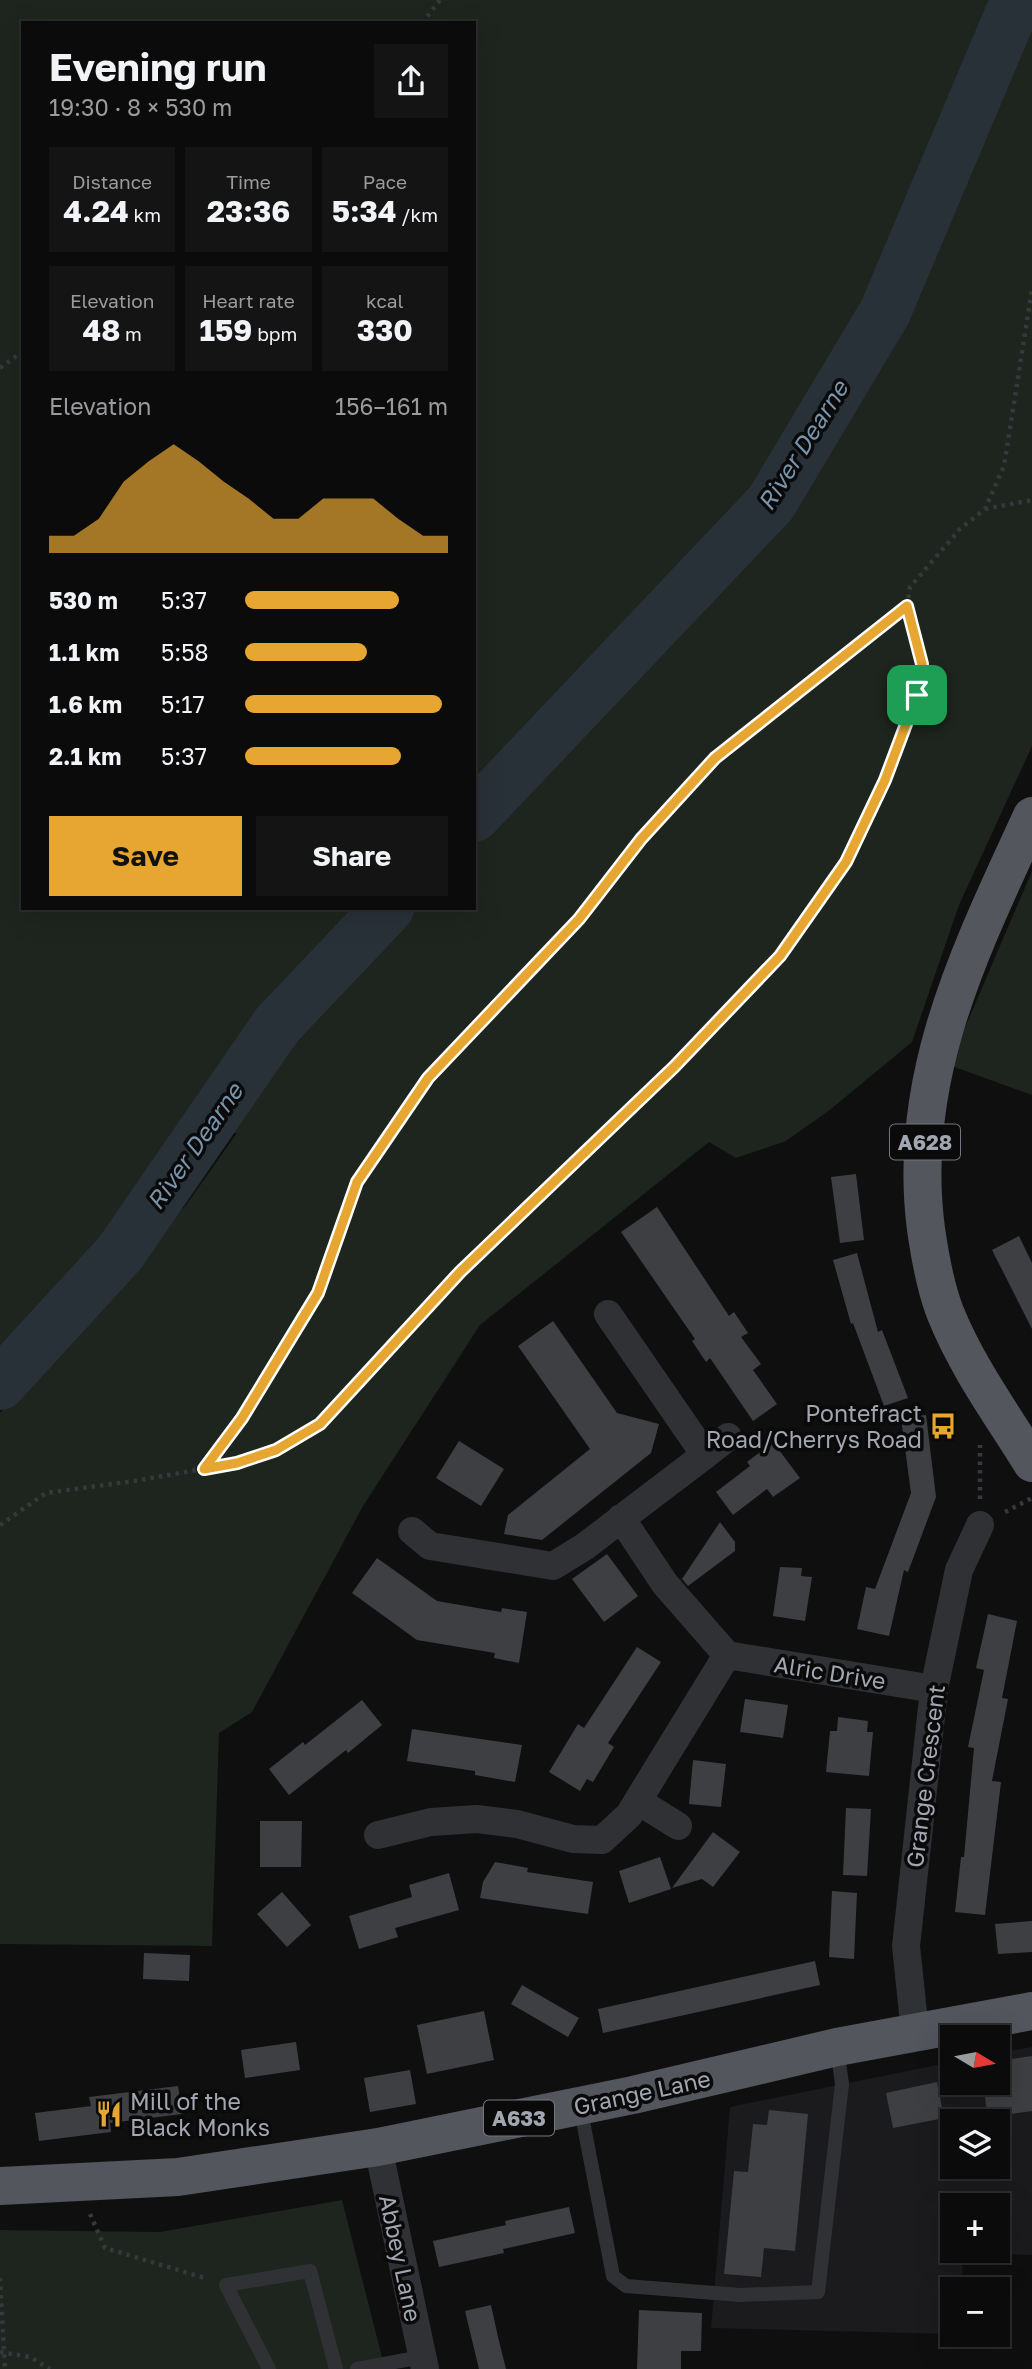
<!DOCTYPE html>
<meta charset="utf-8">
<style>
body{margin:0;font-family:"Golos Text",sans-serif;background:#141415;color:#f1f3f6;height:100vh;display:flex;flex-direction:column;font-size:26px;white-space:nowrap}
*{box-sizing:border-box;margin:0}
p{font-size:23px;color:#9a9b9d}
.icon{flex:none;width:38px;height:38px;fill:none;stroke:currentColor;stroke-width:2;stroke-linecap:round;stroke-linejoin:round}
.map{position:relative;flex:1;overflow:hidden}
.details{position:absolute;left:21px;top:21px;width:455px;height:889px;display:flex;flex-direction:column;background:#0b0b0c;border-radius:0px;box-shadow:0 7px 28px #0002,0 0 0 2px #2b2b2d}
.details>*{flex:none}
.needle{width:46px;rotate:100deg}
.fabs{position:absolute;left:940px;top:2025px;display:grid;gap:14px}
.fabs a{display:grid;place-items:center;width:70px;height:70px;border-radius:0px;background:#0b0b0c;box-shadow:0 7px 28px #0002,0 0 0 2px #2b2b2d;font-size:35px}
.pin{position:absolute;display:grid;place-items:center;width:60px;height:60px;color:#fff;margin:-30px;border-radius:14px;box-shadow:0 4px 10px #0006}
.round{display:grid;place-items:center;flex:none;width:74px;height:74px;border-radius:0px;background:#141415}
.overview{display:flex;align-items:center;justify-content:space-between;height:119px;padding:0 28px}
h1{font-size:38px;font-weight:700;line-height:52px}
.metrics{display:grid;grid-template-columns:repeat(3,1fr);gap:10px;height:119px;padding:7px 28px}
.metrics div{display:grid;align-content:center;border-radius:0px;background:#141415;text-align:center}
.metrics b{font-size:30px;font-weight:700}
.metrics small{font-size:19px;font-weight:400}
.metrics p{font-size:19px}
.chart{height:196px;padding:14px 28px}
.chart p{display:flex;justify-content:space-between}
.chart svg{width:100%;height:126px;margin-top:7px;fill:#e6a631;opacity:.7}
.action{display:flex;gap:14px;margin-top:auto;padding:14px 28px}
.action a{flex:1;height:80px;border-radius:0px;background:#e6a631;color:#111;font-size:28px;font-weight:700;line-height:80px;text-align:center}
.action a+a{background:#141415;color:#f1f3f6}
ul{padding:0 28px;list-style:none;font-size:23px}
li{display:grid;grid-template-columns:112px 84px 1fr;align-items:center;height:52px}
li i{height:18px;border-radius:9px;background:#e6a631}
.map>svg:first-child{display:block}
.built{fill:#1b1b1d;fill-rule:evenodd}
.green{fill:#1e241e;fill-rule:evenodd}
.lines{fill:none;stroke-linecap:round;stroke-linejoin:round}
.river{stroke:#293138;stroke-width:52}
.building{fill:#3e3f43}
.path{stroke:#36383c;stroke-width:4.5;stroke-dasharray:3.5 5;stroke-linecap:butt}
.service{stroke:#303135;stroke-width:14}
.minor{stroke:#303135;stroke-width:28}
.trunk{stroke:#54565d;stroke-width:38}
.route-casing{stroke:#fff;stroke-width:14}
.route{stroke:#e6a631;stroke-width:9}
.labels{text-anchor:middle;dominant-baseline:central;stroke-width:7;stroke-linejoin:round;paint-order:stroke}
.shield{fill:#0a0a0b;stroke:#74777e;stroke-width:2}
.shield-label{font-size:21px;font-weight:bold;fill:#a1a6b0}
.poi-label{font-size:23px;fill:#a1a6b0;stroke:#0a0a0b;text-anchor:end}
.street-label{font-size:23px;fill:#a1a6b0;stroke:#0a0a0b}
.water-label{font-size:24px;font-style:italic;fill:#7994aa;stroke:#0a0a0b}
</style>
<div class="map">
<svg width="1032" height="2369" viewBox="0 0 1032 2369">
<rect width="100%" height="100%" fill="#0f0f10"/>
<path class="built" d="M 1032,2047 L 1032,2255 L 962,2252 L 963,2289 L 952,2289 L 952,2334 L 711,2328 L 730,2107 L 952,2062 L 952,2082 L 998,2082 L 998,2053 ZM 952,2121 L 998,2121 L 998,2166 L 952,2166 ZM 952,2205 L 998,2205 L 998,2250 L 952,2250 Z"/>
<path class="green" d="M 0,0 L 1032,0 L 1032,746 L 959,905 L 912,1042 L 831,1109 L 786,1141 L 736,1158 L 709,1142 L 480,1325 L 363,1506 L 252,1712 L 219,1733 L 212,1946 L 0,1944 L 0,1413 L 186,1205 L 237,1133 L 187,1136 L 110,1242 L 0,1363 ZM 23,23 L 474,23 L 474,908 L 23,908 Z
M 1032,871 L 1032,1095 L 949,1065 Z
M 342,2200 L 385,2369 L 0,2369 L 0,2230 L 160,2232 Z"/>
<g class="lines">
<path class="river" d="M 474,816 L 771,503 L 885,312 L 1015,4 L 1020,0
M 0,1384 L 120,1253 L 277,1025 L 388,908"/>
</g>
<path class="building" d="M 856,1174 L 864,1240 L 840,1243 L 831,1177 Z
M 657,1207 L 729,1316 L 734,1312 L 748,1333 L 741,1337 L 761,1364 L 753,1370 L 777,1404 L 753,1421 L 710,1358 L 706,1362 L 692,1341 L 695,1339 L 621,1232 Z
M 1019,1236 L 1032,1263 L 1032,1329 L 992,1250 Z
M 857,1253 L 878,1332 L 882,1330 L 908,1398 L 884,1406 L 853,1323 L 851,1324 L 833,1260 Z
M 553,1321 L 617,1413 L 659,1424 L 651,1453 L 542,1540 L 504,1534 L 508,1515 L 590,1449 L 518,1346 Z
M 926,1415 L 936,1497 L 908,1572 L 904,1570 L 889,1636 L 857,1629 L 866,1587 L 875,1589 L 911,1493 L 901,1418 Z
M 459,1441 L 504,1469 L 481,1506 L 436,1478 Z
M 773,1442 L 800,1478 L 773,1497 L 767,1489 L 733,1515 L 716,1492 L 750,1466 L 747,1462 Z
M 720,1522 L 735,1542 L 735,1551 L 688,1586 L 682,1579 Z
M 607,1554 L 638,1596 L 604,1622 L 572,1579 Z
M 377,1558 L 437,1601 L 501,1612 L 502,1608 L 527,1612 L 519,1663 L 494,1658 L 495,1653 L 417,1640 L 352,1593 Z
M 780,1567 L 802,1568 L 801,1576 L 812,1577 L 805,1621 L 773,1616 Z
M 988,1614 L 1017,1621 L 1002,1698 L 1008,1699 L 992,1781 L 1001,1782 L 985,1915 L 955,1912 L 961,1857 L 964,1857 L 974,1748 L 968,1747 L 984,1670 L 976,1668 Z
M 637,1647 L 661,1662 L 608,1743 L 614,1747 L 593,1782 L 587,1779 L 580,1791 L 549,1772 L 578,1724 L 584,1728 Z
M 745,1699 L 788,1705 L 783,1738 L 740,1732 Z
M 362,1700 L 382,1725 L 348,1753 L 346,1750 L 289,1795 L 269,1769 L 303,1742 L 305,1745 Z
M 838,1717 L 868,1721 L 867,1732 L 873,1732 L 869,1776 L 826,1772 L 830,1731 L 837,1731 Z
M 412,1729 L 522,1745 L 515,1782 L 475,1775 L 475,1771 L 407,1761 Z
M 693,1760 L 726,1764 L 721,1807 L 689,1804 Z
M 846,1808 L 871,1809 L 867,1876 L 843,1875 Z
M 260,1821 L 302,1821 L 301,1867 L 260,1867 Z
M 713,1832 L 740,1852 L 713,1887 L 702,1879 L 672,1888 Z
M 660,1857 L 671,1889 L 629,1903 L 619,1871 Z
M 495,1862 L 528,1868 L 527,1872 L 593,1882 L 588,1914 L 480,1898 L 483,1882 Z
M 449,1873 L 459,1910 L 395,1928 L 398,1937 L 359,1949 L 349,1916 L 412,1897 L 409,1885 Z
M 832,1891 L 857,1893 L 854,1959 L 829,1957 Z
M 282,1892 L 311,1925 L 287,1947 L 257,1914 Z
M 1032,1921 L 1032,1952 L 998,1954 L 995,1924 Z
M 144,1953 L 190,1955 L 189,1981 L 143,1979 Z
M 815,1961 L 820,1985 L 603,2033 L 598,2009 Z
M 522,1985 L 579,2018 L 568,2037 L 511,2004 Z
M 484,2011 L 494,2060 L 427,2074 L 417,2025 Z
M 296,2042 L 300,2070 L 245,2078 L 241,2050 Z
M 1032,2056 L 1032,2111 L 1011,2114 L 1012,2121 L 988,2121 L 983,2082 L 998,2082 L 998,2061 Z
M 410,2070 L 416,2104 L 370,2112 L 364,2078 Z
M 937,2082 L 944,2118 L 893,2128 L 886,2093 Z
M 178,2086 L 182,2114 L 110,2123 L 111,2132 L 39,2141 L 35,2113 L 91,2106 L 89,2097 Z
M 769,2110 L 808,2114 L 795,2251 L 764,2248 L 761,2277 L 724,2274 L 734,2171 L 748,2172 L 753,2124 L 767,2125 Z
M 569,2207 L 575,2233 L 503,2249 L 504,2253 L 439,2267 L 433,2241 L 506,2225 L 505,2221 Z
M 491,2305 L 498,2337 L 506,2369 L 479,2369 L 465,2311 Z
M 639,2310 L 702,2313 L 701,2351 L 681,2351 L 681,2369 L 637,2369 Z"/>
<g class="lines">
<path class="path" d="M 422,23 L 440,0
M 0,368 L 23,351
M 985,509 L 1032,500
M 204,1469 L 242,1418 L 318,1293 L 357,1182 L 428,1078 L 579,919 L 641,839 L 715,758 L 907,606
M 980,1499 L 980,1445
M 1005,1512 L 1032,1498
M 0,1525 L 46,1493 L 134,1481 L 237,1463 L 276,1450 L 320,1424 L 460,1272 L 673,1067 L 780,956 L 846,862 L 885,780 L 917,695 L 922,664 L 907,606 L 910,587 L 960,529 L 985,509 L 1004,466 L 1032,289
M 90,2214 L 105,2248 L 208,2279
M 0,2278 L 5,2369
M 0,2352 L 30,2357 L 50,2369"/>
<path class="service" d="M 580,2106 L 613,2276 L 626,2286 L 740,2295 L 818,2292 L 842,2084 L 837,2048
M 269,2369 L 226,2285 L 310,2271 L 336,2369
M 357,2369 L 422,2357"/>
<path class="minor" d="M 705,1455 L 728,1437
M 621,1518 L 665,1584 L 727,1655
M 412,1531 L 430,1546 L 553,1566 L 584,1547 L 705,1455 L 608,1314
M 727,1655 L 934,1689
M 638,1801 L 678,1826
M 378,1835 L 431,1822 L 477,1819 L 517,1824 L 573,1839 L 602,1840 L 629,1815 L 727,1655
M 915,2032 L 906,1946 L 934,1689 L 959,1570 L 980,1525
M 378,2147 L 425,2369"/>
<path class="trunk" d="M 1032,816 C 971,949 906,1077 926,1229 C 930,1257 935,1286 945,1312 C 967,1367 1001,1413 1032,1463
M 0,2186 L 178,2177 L 378,2147 L 633,2095 L 837,2047 L 1032,2011"/>
</g>
<g class="lines">
<g class="route-casing">
<path id="route" d="M 907,606 L 922,664 L 917,695 L 885,780 L 846,862 L 780,956 L 674,1067 L 460,1272 L 320,1424 L 276,1450 L 237,1463 L 204,1469 L 242,1418 L 318,1293 L 357,1182 L 428,1078 L 579,919 L 641,839 L 715,758 Z"/>
</g>
<use href="#route" class="route"/>
</g>
<defs>
<g id="bus-bare" transform="scale(2.1)"><path d="M-5-6H5V4H4V6H2V4H-2V6H-4V4H-5ZM-3.5-4V0h7V-4ZM-3.5 1.2v1.5H-2V1.2ZM2 1.2v1.5H3.5V1.2Z" fill="#e6a631" stroke="#0a0a0b" stroke-width="2.5" paint-order="stroke"/></g>
<g id="restaurant-bare" transform="scale(2.1)"><path d="M-5-6h1v4h1v-4h1v4h1v-4h1v5L-1.5 .5V6h-2V.5L-5-1ZM5-6V6H3V1.5H1.5Q1.5-4 5-6Z" fill="#e6a631" stroke="#0a0a0b" stroke-width="2.5" paint-order="stroke"/></g>
</defs>
<g fill-rule="evenodd">
<use href="#bus-bare" x="943" y="1426"/>
<use href="#restaurant-bare" x="109" y="2114"/>
</g>
<g class="labels">
<g class="shield">
<rect x="890" y="1124.5" width="70" height="35" rx="5"/>
<rect x="484" y="2100.5" width="70" height="35" rx="5"/>
</g>
<g class="shield-label">
<text x="925" y="1142">A628</text>
<text x="519" y="2118">A633</text>
</g>
<g class="poi-label">
<text x="922" y="1413">Pontefract<tspan x="922" dy="26">Road/Cherrys Road</tspan></text>
<text x="130" y="2101" text-anchor="start">Mill of the<tspan x="130" dy="26">Black Monks</tspan></text>
</g>
<g class="street-label">
<text transform="translate(830 1672) rotate(9)">Alric Drive</text>
<text transform="translate(925 1776) rotate(-83)">Grange Crescent</text>
<text transform="translate(642 2092) rotate(-12)">Grange Lane</text>
<text transform="translate(401 2258) rotate(78)">Abbey Lane</text>
</g>
<g class="water-label">
<text transform="translate(802 445) rotate(-58)">River Dearne</text>
<text transform="translate(194 1146) rotate(-55)">River Dearne</text>
</g>
</g>
</svg>
<div class="fabs">
<a><svg class="needle" viewBox="-14 -14 28 28"><path d="M0-13l5 13h-10z" fill="#e53935"/><path d="M0 13l5-13h-10z" fill="#9a9b9d"/></svg></a>
<a><svg class="icon" aria-label="layers" viewBox="0 0 24 24"><path d="M12 4l9 5-9 5-9-5zM3 14l9 5 9-5"/></svg></a>
<a>+</a>
<a>−</a>
</div>
<div class="pin" style="left:917px;top:695px;background:#1e9e55"><svg class="icon" aria-label="arrive" viewBox="0 0 24 24"><path d="M6 21V4h12l-3 4 3 4H6"/></svg></div>
<section class="details">
<div class="overview"><div><h1>Evening run</h1><p>19:30 · 8 × 530 m</p></div><a class="round"><svg class="icon" aria-label="share" viewBox="0 0 24 24"><path d="M12 15V3M7 8l5-5 5 5M5 13v7h14v-7"/></svg></a></div>
<div class="metrics">
<div><p>Distance</p><b>4.24<small> km</small></b></div>
<div><p>Time</p><b>23:36</b></div>
<div><p>Pace</p><b>5:34<small> /km</small></b></div>
</div>
<div class="metrics">
<div><p>Elevation</p><b>48<small> m</small></b></div>
<div><p>Heart rate</p><b>159<small> bpm</small></b></div>
<div><p>kcal</p><b>330</b></div>
</div>
<div class="chart"><p><span>Elevation</span>156–161 m</p>
<svg viewBox="0 0 160 44" preserveAspectRatio="none"><path d="M0 44V38L10 38L20 32L30 19L40 12L50 6L60 12L70 19L80 25L90 32L100 32L110 25L120 25L130 25L140 32L150 38L160 38V44z"/></svg>
</div>
<ul>
<li><b>530 m</b>5:37<i style="width:76%"></i></li>
<li><b>1.1 km</b>5:58<i style="width:60%"></i></li>
<li><b>1.6 km</b>5:17<i style="width:97%"></i></li>
<li><b>2.1 km</b>5:37<i style="width:77%"></i></li>
</ul>
<div class="action"><a>Save</a><a>Share</a></div>
</section>
</div>
